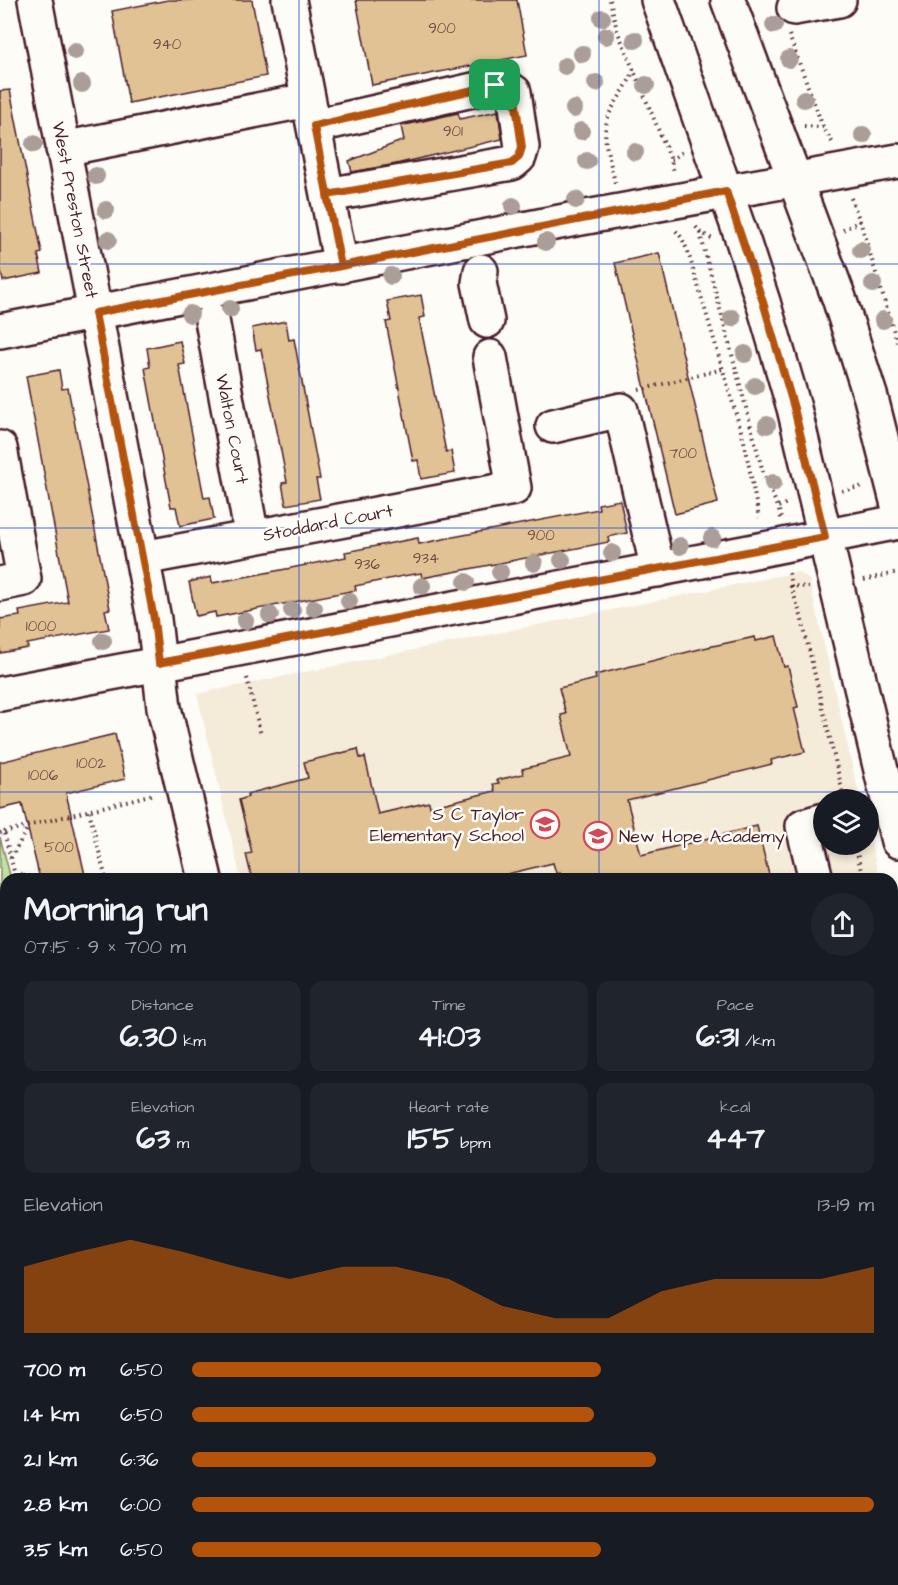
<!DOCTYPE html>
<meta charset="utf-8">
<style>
body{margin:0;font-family:"Architects Daughter",sans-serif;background:#20242c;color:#f1f3f6;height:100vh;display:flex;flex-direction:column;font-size:22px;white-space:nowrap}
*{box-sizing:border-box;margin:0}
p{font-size:20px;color:#9ea1a6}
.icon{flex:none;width:33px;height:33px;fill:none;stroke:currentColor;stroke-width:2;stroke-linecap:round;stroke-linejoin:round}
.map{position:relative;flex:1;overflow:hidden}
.panel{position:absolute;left:0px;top:873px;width:898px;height:712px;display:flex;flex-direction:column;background:#171b24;border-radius:18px 18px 0 0;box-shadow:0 3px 9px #0003}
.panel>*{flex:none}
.fabs{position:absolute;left:813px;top:789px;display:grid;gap:12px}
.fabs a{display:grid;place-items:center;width:66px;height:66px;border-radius:50%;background:#171b24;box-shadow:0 3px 9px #0003;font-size:30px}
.pin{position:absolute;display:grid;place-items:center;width:51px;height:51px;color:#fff;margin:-26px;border-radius:12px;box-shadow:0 3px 9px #0006}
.round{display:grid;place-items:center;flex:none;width:63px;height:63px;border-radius:32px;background:#20242c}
.summary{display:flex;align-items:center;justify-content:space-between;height:102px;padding:0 24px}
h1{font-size:33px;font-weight:700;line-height:45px}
.metrics{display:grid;grid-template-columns:repeat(3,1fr);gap:9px;height:102px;padding:6px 24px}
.metrics div{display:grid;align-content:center;border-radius:12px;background:#20242c;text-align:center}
.metrics b{font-size:30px;font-weight:700}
.metrics small{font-size:16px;font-weight:400}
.metrics p{font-size:16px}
.chart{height:168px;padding:12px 24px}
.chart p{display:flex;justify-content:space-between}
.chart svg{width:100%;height:108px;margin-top:6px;fill:#b45309;opacity:.7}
ul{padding:0 24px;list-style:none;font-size:20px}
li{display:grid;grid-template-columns:96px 72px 1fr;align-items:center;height:45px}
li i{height:15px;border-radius:8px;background:#b45309}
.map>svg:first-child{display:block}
.built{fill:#f5ebd9}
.green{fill:#c0e49f;stroke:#858265;stroke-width:1.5}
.building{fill:#e1c294;stroke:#4a1f2b;stroke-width:1.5}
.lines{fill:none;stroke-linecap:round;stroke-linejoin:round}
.minor-casing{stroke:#4a1f2b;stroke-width:38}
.major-casing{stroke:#4a1f2b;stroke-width:38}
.path{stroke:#4a1f2b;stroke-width:4;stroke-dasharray:1.5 4.5;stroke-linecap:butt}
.minor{stroke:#fdfcf7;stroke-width:33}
.major{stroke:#fdfcf7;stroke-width:33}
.tree{fill:#ab9d97}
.route-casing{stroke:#fff;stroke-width:12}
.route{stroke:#b45309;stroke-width:8}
.grid{fill:none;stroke:#1d4ed8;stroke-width:1.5;stroke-opacity:0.55}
.labels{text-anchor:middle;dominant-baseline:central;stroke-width:5;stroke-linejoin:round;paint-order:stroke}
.number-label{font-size:15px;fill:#704845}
.street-label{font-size:18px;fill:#4a1f2b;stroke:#fdfcf7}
.poi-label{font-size:18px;fill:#4a1f2b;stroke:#fdfcf7;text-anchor:end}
</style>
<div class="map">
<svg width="898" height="1585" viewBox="0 0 898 1585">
<rect width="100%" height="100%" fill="#fdfcf7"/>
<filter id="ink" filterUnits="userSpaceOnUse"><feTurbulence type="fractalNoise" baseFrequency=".0167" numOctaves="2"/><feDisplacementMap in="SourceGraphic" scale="12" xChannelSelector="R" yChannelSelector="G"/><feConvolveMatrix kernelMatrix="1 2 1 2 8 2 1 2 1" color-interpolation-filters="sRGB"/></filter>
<g filter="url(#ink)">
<path class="built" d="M 798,572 L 809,580 L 860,799 L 824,800 L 824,844 L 868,844 L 869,834 L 879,879 L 241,879 L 197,694 Z
M 892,936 L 898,959 L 898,1323 L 893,1324 Z"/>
<path class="green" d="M 0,837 L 11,879 L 6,879 L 6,1019 L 0,1020 Z
M 898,1138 L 898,1207 L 893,1208 L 893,1139 Z
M 6,1253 L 6,1376 L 0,1378 L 0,1254 Z
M 6,1482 L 6,1573 L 0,1575 L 0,1484 Z"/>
<path class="building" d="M 168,0 L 252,0 L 266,76 L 129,103 L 112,11 Z
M 356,0 L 517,0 L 527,55 L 372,85 Z
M 10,90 L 42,253 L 38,254 L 42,273 L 3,281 L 0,266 L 0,91 Z
M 498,111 L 502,139 L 396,164 L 352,172 L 349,161 L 404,140 L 401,126 L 458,113 L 460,119 Z
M 659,253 L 718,503 L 675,514 L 615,263 Z
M 421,295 L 425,317 L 419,318 L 446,452 L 451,451 L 455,473 L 421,479 L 418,460 L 413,461 L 386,322 L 391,321 L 387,301 Z
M 286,321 L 289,340 L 294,339 L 320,479 L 316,479 L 320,499 L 286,505 L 282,483 L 287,482 L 261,349 L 256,350 L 252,328 Z
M 180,341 L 185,364 L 179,365 L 204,498 L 210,497 L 214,519 L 180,526 L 176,507 L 171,507 L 145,368 L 150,367 L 147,348 Z
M 59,370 L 62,389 L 68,388 L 110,609 L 105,610 L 109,629 L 27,644 L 28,648 L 0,653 L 0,619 L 20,616 L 19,611 L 68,602 L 26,376 Z
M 620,500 L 627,533 L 608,537 L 609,542 L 422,578 L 421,573 L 403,576 L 355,586 L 356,590 L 216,617 L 215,612 L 196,616 L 189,582 L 211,577 L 212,583 L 281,570 L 346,557 L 345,552 L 418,538 L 419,544 L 448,538 L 599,509 L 598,504 Z
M 776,636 L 784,667 L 788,666 L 798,707 L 794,708 L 805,752 L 771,760 L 772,764 L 627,800 L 641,855 L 757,826 L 770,879 L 562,879 L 560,872 L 556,873 L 553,863 L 507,874 L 507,879 L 252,879 L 246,854 L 252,853 L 239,800 L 248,797 L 247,794 L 308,778 L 304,762 L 358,749 L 360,758 L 365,757 L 378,814 L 429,802 L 430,807 L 495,791 L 493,784 L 499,783 L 497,780 L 523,774 L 522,769 L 571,757 L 561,715 L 566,714 L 559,688 L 596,679 L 595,675 L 708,647 L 755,637 L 756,641 Z
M 115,734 L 125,779 L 66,793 L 86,879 L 40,879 L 22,804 L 0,809 L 0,762 Z"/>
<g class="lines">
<g class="minor-casing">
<path id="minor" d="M 35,0 L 154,619 L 164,708 L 205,879
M 289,0 L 341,266
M 794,8 L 839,0
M 314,126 L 495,85 L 506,87 L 514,92 L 522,147 L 519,157 L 512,163 L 327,195
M 63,149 L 308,100
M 481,271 L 479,283 L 487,321
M 212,320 L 252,537
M 553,426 L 621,410 L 658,570
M 0,448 L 24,579 L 0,584
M 143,558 L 514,488 L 490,357
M 816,879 L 803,826 L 824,820
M 892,1057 L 898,1056
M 182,1580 L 183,1585
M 372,1580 L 374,1585"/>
</g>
<g class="major-casing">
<path id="major" d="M 658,0 L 743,241 L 763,302 L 794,408 L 898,841
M 728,0 L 839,298 L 871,398 L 898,505
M 0,331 L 570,220 L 898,161
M 0,694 L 744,553 L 898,522
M 892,1568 L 898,1567
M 803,1585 L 831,1580"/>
</g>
<path class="path" d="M 610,0 L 617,30 L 671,160 L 674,173
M 789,35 L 823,127 L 834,145
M 804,126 L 823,127
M 671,160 L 683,152
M 615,183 C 610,156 597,133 613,107 C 620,95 629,84 633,70
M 851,198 L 860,221 L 898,345
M 696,227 L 700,232 L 712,239
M 843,230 L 860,221
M 676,231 L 682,238 L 688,252 L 744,441 L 759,518
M 700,233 L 764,476 L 778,507
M 639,390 L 723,369
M 842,491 L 864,486
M 781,518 L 778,507 L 787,503
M 789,573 L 791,586 L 809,587
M 864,580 L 898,572
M 791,586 L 801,616 L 844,798
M 247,678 L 261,735
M 89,811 L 106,879
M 4,832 L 154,794
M 0,833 L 4,832 L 16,879
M 855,844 L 863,879
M 11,858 L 28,827
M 18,879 L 23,872
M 0,902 L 6,894
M 892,1010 L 896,1027
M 0,1029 L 6,1027
M 0,1139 L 6,1138
M 0,1252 L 6,1250
M 0,1383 L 6,1382
M 892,1394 L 898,1394
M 0,1402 L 6,1429
M 892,1427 L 898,1426"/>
<use href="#minor" class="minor"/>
<use href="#major" class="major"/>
</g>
<g class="tree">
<circle cx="602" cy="18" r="9"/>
<circle cx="774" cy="25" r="9"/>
<circle cx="606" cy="36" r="9"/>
<circle cx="635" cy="40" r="9"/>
<circle cx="75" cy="51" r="9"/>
<circle cx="582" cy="54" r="9"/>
<circle cx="789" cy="59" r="9"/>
<circle cx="565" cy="66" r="9"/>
<circle cx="596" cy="83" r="9"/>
<circle cx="82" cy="84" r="9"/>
<circle cx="646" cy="85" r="9"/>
<circle cx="804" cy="99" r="9"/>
<circle cx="574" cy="109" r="9"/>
<circle cx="581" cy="131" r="9"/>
<circle cx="863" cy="135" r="9"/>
<circle cx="34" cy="144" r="9"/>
<circle cx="635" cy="152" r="9"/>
<circle cx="587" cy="161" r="9"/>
<circle cx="96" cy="176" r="9"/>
<circle cx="576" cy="200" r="9"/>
<circle cx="513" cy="206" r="9"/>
<circle cx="106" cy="210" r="9"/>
<circle cx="108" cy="240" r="9"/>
<circle cx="546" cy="242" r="9"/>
<circle cx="861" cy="250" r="9"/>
<circle cx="391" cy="276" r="9"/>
<circle cx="873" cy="284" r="9"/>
<circle cx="230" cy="309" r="9"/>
<circle cx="190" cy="314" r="9"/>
<circle cx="732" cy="318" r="9"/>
<circle cx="883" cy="320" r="9"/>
<circle cx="745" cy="354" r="9"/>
<circle cx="755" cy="386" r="9"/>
<circle cx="767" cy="425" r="9"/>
<circle cx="773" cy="483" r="9"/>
<circle cx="712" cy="538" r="9"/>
<circle cx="680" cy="546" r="9"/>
<circle cx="612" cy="553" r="9"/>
<circle cx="562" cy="560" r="9"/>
<circle cx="534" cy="563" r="9"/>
<circle cx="500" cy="572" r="9"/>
<circle cx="466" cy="582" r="9"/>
<circle cx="422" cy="586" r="9"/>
<circle cx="349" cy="601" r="9"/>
<circle cx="314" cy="608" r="9"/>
<circle cx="292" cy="610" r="9"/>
<circle cx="270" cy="615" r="9"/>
<circle cx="245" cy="621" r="9"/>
<circle cx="103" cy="641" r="9"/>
</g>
</g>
<g class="lines" filter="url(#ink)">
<g class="route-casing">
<path id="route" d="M 495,85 L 314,126 L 341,266 L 95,313 L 154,619 L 159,663 L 825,537 L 794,408 L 763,302 L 726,191 L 341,266 L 327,195 L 512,163 L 519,157 L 522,147 L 514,92 L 506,87 L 495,85"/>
</g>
<use href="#route" class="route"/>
</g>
<path class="grid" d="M 299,0 L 299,879M 599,0 L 599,879M 0,264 L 898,264M 0,528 L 898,528M 0,792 L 898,792M 0,1057 L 6,1057M 892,1057 L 898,1057M 0,1321 L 6,1321M 892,1321 L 898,1321M 299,1580 L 299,1585M 599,1580 L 599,1585"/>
<defs>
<g id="school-ring" transform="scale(1.5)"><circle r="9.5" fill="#fdfcf7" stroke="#d1495b" stroke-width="1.5"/><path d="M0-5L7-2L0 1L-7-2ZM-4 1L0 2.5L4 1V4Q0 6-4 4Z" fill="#d1495b"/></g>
</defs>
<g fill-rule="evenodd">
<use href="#school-ring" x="545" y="824"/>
<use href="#school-ring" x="598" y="836"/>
</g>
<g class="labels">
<g class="number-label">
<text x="442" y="28">900</text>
<text x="167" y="44">940</text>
<text x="453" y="131">901</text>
<text x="683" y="453">700</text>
<text x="541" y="535">900</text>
<text x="426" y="558">934</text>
<text x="367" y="564">936</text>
<text x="41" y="626">1000</text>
<text x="91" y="763">1002</text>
<text x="43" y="775">1006</text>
<text x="59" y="847">500</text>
</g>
<g class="street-label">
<text transform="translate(75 210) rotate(79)">West Preston Street</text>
<text transform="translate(232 429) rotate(79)">Walton Court</text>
<text transform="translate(328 523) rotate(-11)">Stoddard Court</text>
</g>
<g class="poi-label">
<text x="524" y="814">S C Taylor<tspan x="524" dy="21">Elementary School</tspan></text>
<text x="619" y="836" text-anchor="start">New Hope Academy</text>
</g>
</g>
</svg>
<div class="fabs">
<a><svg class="icon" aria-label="layers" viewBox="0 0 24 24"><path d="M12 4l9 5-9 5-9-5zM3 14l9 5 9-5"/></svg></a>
</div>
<div class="pin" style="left:495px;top:85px;background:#1e9e55"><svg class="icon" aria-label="arrive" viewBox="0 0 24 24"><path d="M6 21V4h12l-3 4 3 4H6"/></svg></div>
<section class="panel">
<div class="summary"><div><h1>Morning run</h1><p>07:15 · 9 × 700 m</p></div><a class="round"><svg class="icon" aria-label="share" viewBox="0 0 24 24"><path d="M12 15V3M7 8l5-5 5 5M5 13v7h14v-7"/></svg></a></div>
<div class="metrics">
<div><p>Distance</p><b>6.30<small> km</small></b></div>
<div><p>Time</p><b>41:03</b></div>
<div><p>Pace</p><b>6:31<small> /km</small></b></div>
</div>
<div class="metrics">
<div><p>Elevation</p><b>63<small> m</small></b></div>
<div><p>Heart rate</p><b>155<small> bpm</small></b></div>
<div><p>kcal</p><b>447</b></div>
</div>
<div class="chart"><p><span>Elevation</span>13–19 m</p>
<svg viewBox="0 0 160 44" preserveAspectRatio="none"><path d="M0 44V17L10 11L20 6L30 11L40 17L50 22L60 17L70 17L80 22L90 33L100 38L110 38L120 27L130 22L140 22L150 22L160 17V44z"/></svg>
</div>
<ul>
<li><b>700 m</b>6:50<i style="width:60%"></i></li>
<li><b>1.4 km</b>6:50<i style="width:59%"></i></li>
<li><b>2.1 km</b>6:36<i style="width:68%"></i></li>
<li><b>2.8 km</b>6:00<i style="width:100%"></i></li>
<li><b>3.5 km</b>6:50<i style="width:60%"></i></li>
</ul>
</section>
</div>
